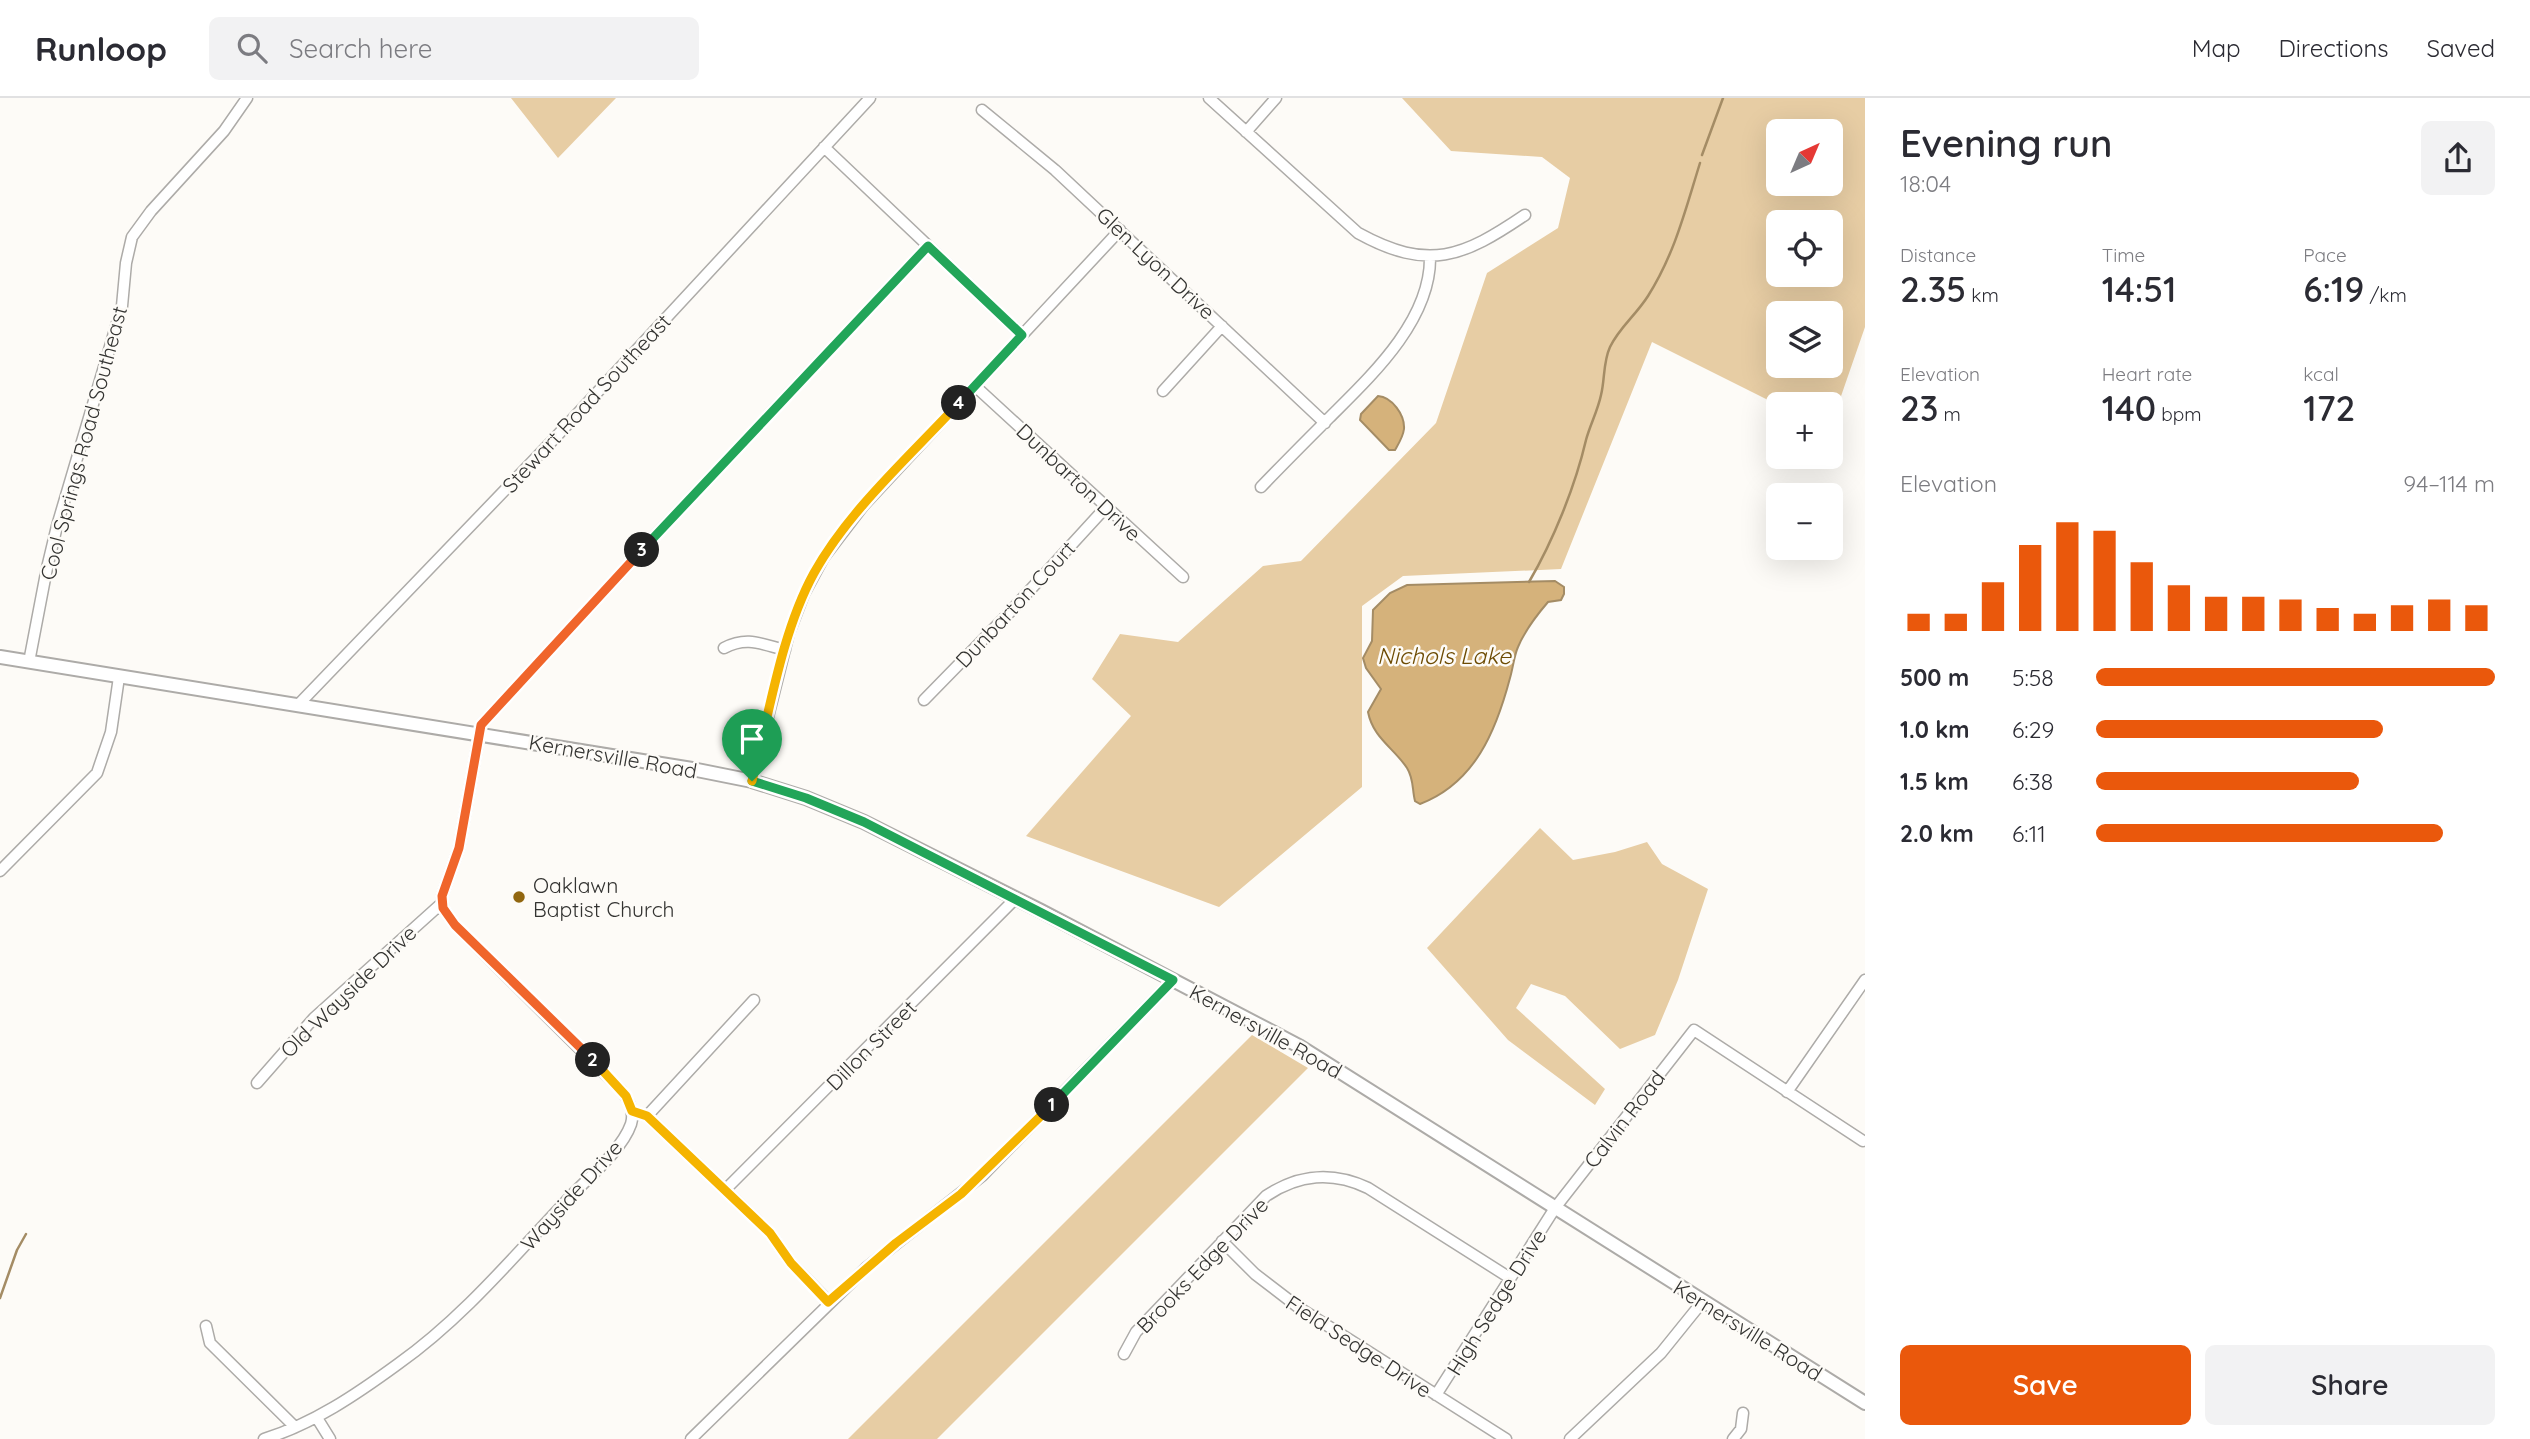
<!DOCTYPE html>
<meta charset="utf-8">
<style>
body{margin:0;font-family:Quicksand,sans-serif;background:#f2f2f3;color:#2b2b33;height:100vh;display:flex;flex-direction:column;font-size:26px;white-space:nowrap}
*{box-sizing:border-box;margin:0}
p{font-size:23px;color:#7c7c81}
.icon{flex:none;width:38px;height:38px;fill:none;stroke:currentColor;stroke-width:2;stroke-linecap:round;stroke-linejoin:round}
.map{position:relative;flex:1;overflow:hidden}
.drawer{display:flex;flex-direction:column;background:#fff;width:665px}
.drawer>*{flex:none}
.needle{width:46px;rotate:44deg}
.tools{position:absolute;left:1766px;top:21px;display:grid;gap:14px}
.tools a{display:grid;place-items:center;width:77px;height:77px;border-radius:10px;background:#fff;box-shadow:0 7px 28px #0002;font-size:35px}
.pin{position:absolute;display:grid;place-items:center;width:60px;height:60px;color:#fff;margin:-72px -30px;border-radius:50% 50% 50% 0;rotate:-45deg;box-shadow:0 0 7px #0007}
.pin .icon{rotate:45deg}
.km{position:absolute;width:35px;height:35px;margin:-18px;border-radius:50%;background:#222;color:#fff;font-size:19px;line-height:35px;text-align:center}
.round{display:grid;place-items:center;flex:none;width:74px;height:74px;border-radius:10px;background:#f2f2f3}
.overview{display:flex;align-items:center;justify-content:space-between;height:119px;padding:0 35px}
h1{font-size:38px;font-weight:600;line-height:52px}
.stats{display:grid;grid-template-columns:repeat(3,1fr);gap:10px;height:119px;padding:7px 35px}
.stats div{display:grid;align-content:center}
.stats b{font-size:35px;font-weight:600}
.stats small{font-size:19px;font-weight:400}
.stats p{font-size:19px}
.chart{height:196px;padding:14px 35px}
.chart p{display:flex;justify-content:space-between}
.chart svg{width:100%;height:126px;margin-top:7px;stroke:#ea580c;stroke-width:6}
.action{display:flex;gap:14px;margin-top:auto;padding:14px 35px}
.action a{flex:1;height:80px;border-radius:10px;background:#ea580c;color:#fff;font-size:28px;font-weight:600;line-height:80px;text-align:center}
.action a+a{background:#f2f2f3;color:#2b2b33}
ul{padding:0 35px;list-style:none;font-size:23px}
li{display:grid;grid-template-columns:112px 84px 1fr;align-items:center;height:52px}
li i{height:18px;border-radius:9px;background:#ea580c}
header{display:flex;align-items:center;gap:42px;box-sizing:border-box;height:98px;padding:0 35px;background:#fff;border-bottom:2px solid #e1e1e2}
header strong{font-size:33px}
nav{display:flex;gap:38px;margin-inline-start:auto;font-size:24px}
.search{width:490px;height:63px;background:#f2f2f3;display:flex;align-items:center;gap:18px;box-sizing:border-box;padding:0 24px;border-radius:10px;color:#7c7c81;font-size:26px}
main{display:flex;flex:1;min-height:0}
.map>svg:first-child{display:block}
.green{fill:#e7cda4;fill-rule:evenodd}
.water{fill:#d5b27b;stroke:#a48c65;stroke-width:2}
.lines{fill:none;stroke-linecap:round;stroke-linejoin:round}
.stream{stroke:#a48c65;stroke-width:2.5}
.minor-casing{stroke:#adaba8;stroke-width:13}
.major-casing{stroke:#adaba8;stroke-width:16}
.minor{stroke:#fff;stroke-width:10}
.major{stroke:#fff;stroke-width:12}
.split-1-casing{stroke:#fff;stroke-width:14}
.split-2-casing{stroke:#fff;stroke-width:14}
.split-3-casing{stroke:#fff;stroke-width:14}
.split-4-casing{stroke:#fff;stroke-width:14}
.split-5-casing{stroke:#fff;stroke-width:14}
.split-1{stroke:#22a559;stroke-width:9}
.split-2{stroke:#f5b400;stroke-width:9}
.split-3{stroke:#f0652b;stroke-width:9}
.split-4{stroke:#22a559;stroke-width:9}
.split-5{stroke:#f5b400;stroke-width:9}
.poi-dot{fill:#91660f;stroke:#fdfbf7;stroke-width:2.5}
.labels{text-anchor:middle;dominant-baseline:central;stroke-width:5;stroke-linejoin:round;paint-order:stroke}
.street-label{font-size:21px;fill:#333331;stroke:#fdfbf7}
.poi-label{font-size:21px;fill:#333331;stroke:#fdfbf7;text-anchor:start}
.water-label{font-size:23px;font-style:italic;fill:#6d4b03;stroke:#fdfbf7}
</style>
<header>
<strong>Runloop</strong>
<div class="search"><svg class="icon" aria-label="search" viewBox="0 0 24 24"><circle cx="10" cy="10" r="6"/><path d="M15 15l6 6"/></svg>Search here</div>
<nav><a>Map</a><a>Directions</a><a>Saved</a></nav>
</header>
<main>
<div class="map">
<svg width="1865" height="1341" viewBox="0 0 1865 1341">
<rect width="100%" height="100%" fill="#fdfbf7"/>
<path class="green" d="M 511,0 L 616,0 L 558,60 Z
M 1402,0 L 1865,0 L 1865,229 L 1831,327 L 1830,306 L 1778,307 L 1652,244 L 1561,471 L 1403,478 L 1362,508 L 1362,689 L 1219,809 L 1026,738 L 1131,618 L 1092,581 L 1120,536 L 1178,544 L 1263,468 L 1301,463 L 1436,325 L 1487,175 L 1558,130 L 1570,80 L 1542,59 L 1451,53 ZM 1778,33 L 1830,33 L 1830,86 L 1778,86 ZM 1778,124 L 1830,124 L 1830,177 L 1778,177 ZM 1830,215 L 1830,268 L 1778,268 L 1778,215 Z
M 1540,730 L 1573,762 L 1615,754 L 1647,744 L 1662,766 L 1708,791 L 1678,882 L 1655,937 L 1620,951 L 1565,898 L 1531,886 L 1516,910 L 1605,991 L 1595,1007 L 1508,942 L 1427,850 Z
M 1252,937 L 1308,970 L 937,1341 L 848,1341 Z"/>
<path class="water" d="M 1378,298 C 1392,299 1405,317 1404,331 C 1403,339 1399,345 1395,352 L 1389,352 L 1360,322 L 1361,316 Z
M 1555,483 L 1564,489 L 1564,496 L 1561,502 L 1548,504 C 1536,518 1525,532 1518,549 C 1514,558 1513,570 1510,580 C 1496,633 1475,685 1420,706 L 1415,703 C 1412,692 1414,681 1407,670 C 1394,650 1373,640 1368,614 L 1381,591 L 1366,570 L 1363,560 L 1372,543 L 1373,512 L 1390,495 L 1407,487 Z"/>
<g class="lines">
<path class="stream" d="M 1702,57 L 1723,0
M 1529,484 C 1553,443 1575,389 1586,342 C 1590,327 1598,312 1601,297 C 1605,281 1603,264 1610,249 C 1619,230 1636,217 1648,198 C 1675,155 1685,113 1700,65
M 0,1200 L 17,1152 L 26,1136"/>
<g class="minor-casing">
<path id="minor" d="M 1209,0 L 1358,135 C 1429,174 1463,159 1525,117
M 982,12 L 1055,72 L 1325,325
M 1246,34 L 1276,0
M 824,49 L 1022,237
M 975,288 L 1183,479
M 1163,293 L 1222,228
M 1261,389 C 1283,366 1306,343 1329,320 C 1370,279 1431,223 1430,159
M 724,550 C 747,538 761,546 785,552
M 29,564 L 47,470 L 57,428 L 122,208 L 126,165 L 132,139 L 151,113 L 224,33 L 247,0
M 924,602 L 1009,515 L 1106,409
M 298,607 L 554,341 L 870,0
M 752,683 L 789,535 L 804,496 L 824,459 L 863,408 L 1120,132
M 0,773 L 97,675 L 111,634 L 119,579
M 257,985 L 314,920 L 442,805
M 1787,994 L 1865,882
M 632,1013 L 647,1018 L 770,1135 L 791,1165 L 829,1204
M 647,1018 L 754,902
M 725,1092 L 1016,800
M 1222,1143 L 1255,1176 L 1298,1209 L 1506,1341
M 206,1228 L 210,1245 L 295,1329
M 1124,1256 L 1136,1234 L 1266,1098 C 1299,1076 1332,1073 1368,1090 L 1510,1180
M 1436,1297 L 1555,1110 L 1694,932 L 1863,1043
M 317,1320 L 330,1341
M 264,1341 C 313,1326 357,1296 398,1266 C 463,1220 515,1157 570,1099 C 588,1080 622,1052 631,1026 C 635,1013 629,1002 621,992 L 455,827 L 443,810 L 442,798 L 459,750 L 481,627 L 655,438 L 928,148
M 691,1341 L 867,1169 L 982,1078 L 1173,882
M 1570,1341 L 1661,1255 L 1703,1203
M 1733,1341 L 1741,1331 L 1743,1315"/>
</g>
<g class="major-casing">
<path id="major" d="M 0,559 L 692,671 L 752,683 L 806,700 L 864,724 L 1041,813 L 1299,948 L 1865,1305"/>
</g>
<use href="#minor" class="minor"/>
<use href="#major" class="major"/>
</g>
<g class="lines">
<g class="split-1-casing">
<path id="split-1" d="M 752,683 L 806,700 L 864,724 L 1173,882 L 1052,1007"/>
</g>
<g class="split-2-casing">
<path id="split-2" d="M 593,962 L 626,998 L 632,1013 L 647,1018 L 770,1135 L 791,1165 L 828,1204 L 896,1145 L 961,1096 L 1052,1007"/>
</g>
<g class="split-3-casing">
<path id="split-3" d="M 593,962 L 455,827 L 443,810 L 442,798 L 459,750 L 481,627 L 642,452"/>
</g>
<g class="split-4-casing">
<path id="split-4" d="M 642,452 L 928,148 L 1022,237 L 959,305"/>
</g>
<g class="split-5-casing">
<path id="split-5" d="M 752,683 C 769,617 781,535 814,475 C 849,412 910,358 959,305"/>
</g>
<use href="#split-1" class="split-1"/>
<use href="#split-2" class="split-2"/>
<use href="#split-3" class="split-3"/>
<use href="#split-4" class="split-4"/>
<use href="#split-5" class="split-5"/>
</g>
<circle class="poi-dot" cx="519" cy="799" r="7"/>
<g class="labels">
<g class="street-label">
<text transform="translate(1156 165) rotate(43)">Glen Lyon Drive</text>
<text transform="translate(586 305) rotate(-47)">Stewart Road Southeast</text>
<text transform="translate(83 345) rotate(-75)">Cool Springs Road Southeast</text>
<text transform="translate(1079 384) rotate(43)">Dunbarton Drive</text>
<text transform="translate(1015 506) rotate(-47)">Dunbarton Court</text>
<text transform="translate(613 658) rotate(10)">Kernersville Road</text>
<text transform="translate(348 893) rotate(-44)">Old Wayside Drive</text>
<text transform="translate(1266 933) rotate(29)">Kernersville Road</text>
<text transform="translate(871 947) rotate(-45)">Dillon Street</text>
<text transform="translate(1624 1021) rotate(-52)">Calvin Road</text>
<text transform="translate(571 1097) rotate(-48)">Wayside Drive</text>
<text transform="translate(1202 1167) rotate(-46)">Brooks Edge Drive</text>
<text transform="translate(1496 1204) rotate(-58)">High Sedge Drive</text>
<text transform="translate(1748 1232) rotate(32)">Kernersville Road</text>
<text transform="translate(1359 1248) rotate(33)">Field Sedge Drive</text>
</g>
<g class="poi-label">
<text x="533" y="787">Oaklawn<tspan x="533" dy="24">Baptist Church</tspan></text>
</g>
<g class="water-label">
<text x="1444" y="557">Nichols Lake</text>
</g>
</g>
</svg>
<div class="tools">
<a><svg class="needle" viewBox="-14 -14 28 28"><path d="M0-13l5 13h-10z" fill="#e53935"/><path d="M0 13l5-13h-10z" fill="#7c7c81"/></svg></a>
<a><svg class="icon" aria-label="locate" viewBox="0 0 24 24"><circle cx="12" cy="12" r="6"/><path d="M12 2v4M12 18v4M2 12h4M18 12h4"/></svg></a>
<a><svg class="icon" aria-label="layers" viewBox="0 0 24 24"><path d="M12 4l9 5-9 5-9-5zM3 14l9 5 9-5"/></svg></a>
<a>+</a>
<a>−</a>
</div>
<div class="pin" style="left:752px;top:683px;background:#1e9e55"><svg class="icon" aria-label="arrive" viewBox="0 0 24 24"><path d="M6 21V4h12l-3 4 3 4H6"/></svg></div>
<b class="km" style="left:1052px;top:1007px">1</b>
<b class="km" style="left:593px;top:962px">2</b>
<b class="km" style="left:642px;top:452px">3</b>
<b class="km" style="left:959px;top:305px">4</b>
</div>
<section class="drawer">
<div class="overview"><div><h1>Evening run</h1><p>18:04</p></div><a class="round"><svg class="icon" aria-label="share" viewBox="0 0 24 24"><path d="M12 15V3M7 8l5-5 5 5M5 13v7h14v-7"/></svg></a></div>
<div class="stats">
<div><p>Distance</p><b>2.35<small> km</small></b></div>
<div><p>Time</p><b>14:51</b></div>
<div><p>Pace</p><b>6:19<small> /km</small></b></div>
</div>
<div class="stats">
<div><p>Elevation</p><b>23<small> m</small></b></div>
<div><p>Heart rate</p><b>140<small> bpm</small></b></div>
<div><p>kcal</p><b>172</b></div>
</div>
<div class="chart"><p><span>Elevation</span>94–114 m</p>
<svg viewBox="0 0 160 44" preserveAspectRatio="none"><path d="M5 44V38M15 44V38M25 44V27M35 44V14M45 44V6M55 44V9M65 44V20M75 44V28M85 44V32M95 44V32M105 44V33M115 44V36M125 44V38M135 44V35M145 44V33M155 44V35"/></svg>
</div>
<ul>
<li><b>500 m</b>5:58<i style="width:100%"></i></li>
<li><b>1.0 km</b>6:29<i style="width:72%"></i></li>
<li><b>1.5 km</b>6:38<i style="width:66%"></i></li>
<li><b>2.0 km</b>6:11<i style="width:87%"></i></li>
</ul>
<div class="action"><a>Save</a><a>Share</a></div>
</section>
</main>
